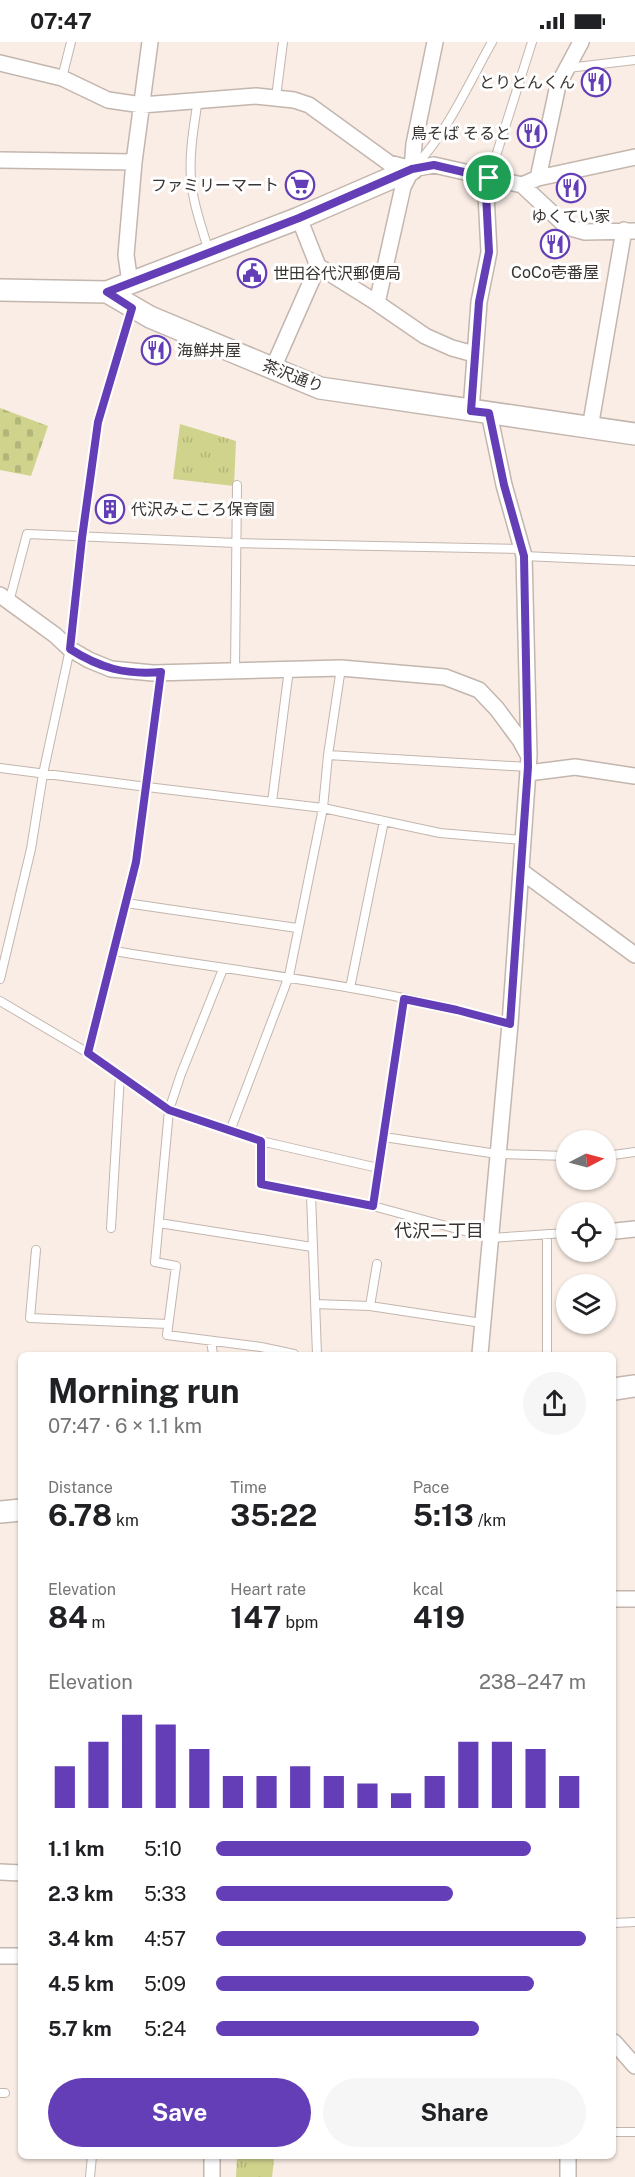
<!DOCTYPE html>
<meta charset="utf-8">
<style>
body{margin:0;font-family:"Public Sans","Noto Sans JP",sans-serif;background:#f6f6f6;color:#202124;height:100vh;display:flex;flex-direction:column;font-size:22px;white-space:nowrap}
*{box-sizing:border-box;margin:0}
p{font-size:20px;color:#757577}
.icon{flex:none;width:33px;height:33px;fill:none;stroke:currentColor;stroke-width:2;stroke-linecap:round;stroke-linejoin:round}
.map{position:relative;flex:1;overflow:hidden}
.drawer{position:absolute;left:18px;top:1310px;width:598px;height:807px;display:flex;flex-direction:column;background:#fff;border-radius:9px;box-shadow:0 2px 4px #0004}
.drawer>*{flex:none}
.needle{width:39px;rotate:84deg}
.buttons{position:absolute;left:556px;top:1088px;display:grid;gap:12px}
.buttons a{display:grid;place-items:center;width:60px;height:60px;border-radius:50%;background:#fff;box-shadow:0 2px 4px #0004;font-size:30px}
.pin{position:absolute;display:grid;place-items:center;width:51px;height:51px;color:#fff;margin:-26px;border:3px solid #fff;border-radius:50%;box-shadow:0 2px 6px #0007}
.round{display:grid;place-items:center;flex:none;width:63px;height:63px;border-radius:32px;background:#f6f6f6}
.summary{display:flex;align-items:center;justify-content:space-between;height:102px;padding:0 30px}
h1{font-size:33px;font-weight:700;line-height:45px}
.figures{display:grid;grid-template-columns:repeat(3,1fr);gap:9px;height:102px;padding:6px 30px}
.figures div{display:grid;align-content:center}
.figures b{font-size:30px;font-weight:700}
.figures small{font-size:16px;font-weight:400}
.figures p{font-size:16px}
.chart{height:168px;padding:12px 30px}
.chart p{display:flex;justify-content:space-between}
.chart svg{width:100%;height:108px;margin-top:6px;stroke:#643eb6;stroke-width:6}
.cta{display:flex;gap:12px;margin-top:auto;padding:12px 30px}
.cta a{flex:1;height:69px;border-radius:36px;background:#643eb6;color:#fff;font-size:24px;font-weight:700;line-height:69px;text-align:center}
.cta a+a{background:#f6f6f6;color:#202124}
ul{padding:0 30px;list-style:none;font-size:20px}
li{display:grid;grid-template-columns:96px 72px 1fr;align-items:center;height:45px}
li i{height:15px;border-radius:8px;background:#643eb6}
.status{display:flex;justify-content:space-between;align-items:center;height:42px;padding:0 30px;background:#fff;direction:ltr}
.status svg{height:16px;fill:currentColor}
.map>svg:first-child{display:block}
.grass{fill:url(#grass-tufts)}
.cemetery{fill:url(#cemetery-stones)}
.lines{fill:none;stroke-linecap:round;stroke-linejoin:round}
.lane-casing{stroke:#c3b6ae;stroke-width:10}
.street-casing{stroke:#c3b6ae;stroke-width:18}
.secondary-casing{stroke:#c3b6ae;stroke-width:24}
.lane{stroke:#fff;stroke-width:8}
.street{stroke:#fff;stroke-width:15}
.secondary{stroke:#fff;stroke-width:21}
.route-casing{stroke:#fff;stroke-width:12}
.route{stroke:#643eb6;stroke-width:8}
.labels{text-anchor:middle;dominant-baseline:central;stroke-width:6;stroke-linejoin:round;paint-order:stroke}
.poi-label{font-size:16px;fill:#393431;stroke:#fff;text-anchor:end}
.street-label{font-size:16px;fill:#393431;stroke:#fff}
.neighbourhood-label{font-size:18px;fill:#393431;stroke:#fff}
</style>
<div class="status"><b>07:47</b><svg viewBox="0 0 49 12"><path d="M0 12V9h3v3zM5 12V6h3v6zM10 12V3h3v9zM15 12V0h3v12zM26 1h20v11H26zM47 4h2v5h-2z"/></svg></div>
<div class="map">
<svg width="635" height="2135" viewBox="0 0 635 2135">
<defs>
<pattern id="grass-tufts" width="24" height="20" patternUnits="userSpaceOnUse" patternTransform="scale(1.5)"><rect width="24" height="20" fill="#cfd38c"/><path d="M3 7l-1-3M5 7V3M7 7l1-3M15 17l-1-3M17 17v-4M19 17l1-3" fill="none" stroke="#b2b679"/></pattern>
<pattern id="cemetery-stones" width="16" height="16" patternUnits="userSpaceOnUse" patternTransform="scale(1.5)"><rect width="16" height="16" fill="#cfd38c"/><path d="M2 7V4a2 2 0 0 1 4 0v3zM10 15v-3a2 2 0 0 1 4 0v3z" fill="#b2b679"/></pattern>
</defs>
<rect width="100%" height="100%" fill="#faede5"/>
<path class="grass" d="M 180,382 L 236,399 L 234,444 L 173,437 Z
M 237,2115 L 274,2117 L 272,2135 L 236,2135 Z"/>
<path class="cemetery" d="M 0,366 L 48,384 L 31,434 L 0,428 Z"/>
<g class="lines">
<g class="lane-casing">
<path id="lane" d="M 568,26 L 635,18
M 62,36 L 71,0
M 276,55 L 283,0
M 198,57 C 194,84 189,110 191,137 C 193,162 202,186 209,210
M 416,123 C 447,91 470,39 492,0
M 489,136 L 532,0
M 524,514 L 635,519
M 9,560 L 27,492 L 236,501 L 522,507
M 235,628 L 237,443
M 328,713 L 528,725
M 0,726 L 147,745 L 323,766 L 440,791 L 523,798
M 272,760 L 289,627
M 126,861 L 297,886
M 114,909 C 246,931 380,944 510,982
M 223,927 L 181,1032 L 169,1068 L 155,1220 L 176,1224 L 167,1293 L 261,1305 L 294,1312
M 0,937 L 31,807 L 43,732 L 70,607 L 82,496 L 98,380 L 132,267
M 350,946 L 384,779
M 0,959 L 88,1011 L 169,1068 L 261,1099 L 378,1126
M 88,1011 L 136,820 L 161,631
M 230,1089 L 289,934 L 323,766 L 328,713 L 341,626
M 384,1095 L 497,1112 L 567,1114
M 261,1099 L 261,1142 L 373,1164 L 490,1196 L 567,1191
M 606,1114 L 635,1110
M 311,1153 L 317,1312
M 373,1164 L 404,957
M 159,1181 L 312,1205
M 111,1186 L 120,1033
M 547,1192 L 547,1312
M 36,1208 L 30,1276 L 168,1282
M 315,1262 L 370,1264 L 482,1281
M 370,1264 L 377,1222
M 211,1299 L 213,1312
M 614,1881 L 635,1880
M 0,2051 L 5,2051
M 614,2090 L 635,2090
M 90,2135 L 92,2114"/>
</g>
<g class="street-casing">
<path id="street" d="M 0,21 L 62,36 L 108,58 L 142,63 L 256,54 L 294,58 L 309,63 L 389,121 L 412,127 L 434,123 L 522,143 L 538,136 L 635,115
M 0,118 L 134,120
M 538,136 L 558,43 L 581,0
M 522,143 L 567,185 L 585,190 L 635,189
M 318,224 L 377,261 L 425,294 L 452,306 L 474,312
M 130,241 L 126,213 L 134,120 L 150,0
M 377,261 L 403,145 L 412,127 L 414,102 L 435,0
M 273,326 L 318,224 L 299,176
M 471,369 L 479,260 L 489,210 L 486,152 L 489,136
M 590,386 L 624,188
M 0,553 L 55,593 L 70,607 L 89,618 L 111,627 L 153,631 L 341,626 L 445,635 L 479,648 L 497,667 L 520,698 L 527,711
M 528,731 L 575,725 L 635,734
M 521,829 L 635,913
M 606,1190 L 635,1187
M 480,1312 L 510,982 L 529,714 L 524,514 L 504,443 L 489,371
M 614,1557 L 635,1557
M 0,1830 L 21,1831
M 0,1914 L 21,1914
M 614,2000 L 635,2024
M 212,2135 L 212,2114
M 568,2135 L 568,2114"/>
</g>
<g class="secondary-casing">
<path id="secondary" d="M 0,248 L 107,250 L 150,275 L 320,346 L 635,392
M 107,250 L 299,176 L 412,127
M 614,1347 L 635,1344
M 0,1470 L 21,1468"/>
</g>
<use href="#lane" class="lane"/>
<use href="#street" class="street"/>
<use href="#secondary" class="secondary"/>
</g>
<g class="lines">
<g class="route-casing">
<path id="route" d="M 434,123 L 489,136 L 486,152 L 489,210 L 479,260 L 471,369 L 489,371 L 504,443 L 524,514 L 528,725 L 510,982 L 457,968 L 404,957 L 373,1164 L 261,1142 L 261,1099 L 169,1068 L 88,1011 L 136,820 L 161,630 C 125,633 100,626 70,607 L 82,496 L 98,380 L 132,266 L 107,250 L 299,176 L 412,127 Z"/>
</g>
<use href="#route" class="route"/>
</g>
<defs>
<g id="restaurant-ring" transform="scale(1.5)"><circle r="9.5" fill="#fff" stroke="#643eb6" stroke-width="1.5"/><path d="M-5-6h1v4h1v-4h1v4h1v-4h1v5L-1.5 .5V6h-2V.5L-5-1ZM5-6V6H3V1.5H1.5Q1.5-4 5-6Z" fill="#643eb6"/></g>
<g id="supermarket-ring" transform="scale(1.5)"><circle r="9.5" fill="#fff" stroke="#643eb6" stroke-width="1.5"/><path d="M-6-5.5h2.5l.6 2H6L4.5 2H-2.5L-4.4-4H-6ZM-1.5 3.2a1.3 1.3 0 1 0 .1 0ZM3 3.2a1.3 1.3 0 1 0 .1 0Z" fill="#643eb6"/></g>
<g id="civic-ring" transform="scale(1.5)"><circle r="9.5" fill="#fff" stroke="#643eb6" stroke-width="1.5"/><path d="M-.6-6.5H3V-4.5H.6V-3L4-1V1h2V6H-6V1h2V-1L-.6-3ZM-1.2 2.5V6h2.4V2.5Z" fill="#643eb6"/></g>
<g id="building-ring" transform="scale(1.5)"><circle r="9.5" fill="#fff" stroke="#643eb6" stroke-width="1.5"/><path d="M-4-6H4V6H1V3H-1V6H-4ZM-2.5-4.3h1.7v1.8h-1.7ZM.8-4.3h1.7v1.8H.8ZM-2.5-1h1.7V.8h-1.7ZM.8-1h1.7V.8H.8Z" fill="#643eb6"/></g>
</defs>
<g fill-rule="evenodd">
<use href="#restaurant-ring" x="596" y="40"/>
<use href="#restaurant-ring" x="532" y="91"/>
<use href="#supermarket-ring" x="300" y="143"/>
<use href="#restaurant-ring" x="571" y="146"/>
<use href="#restaurant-ring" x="555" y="202"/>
<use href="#civic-ring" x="252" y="231"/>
<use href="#restaurant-ring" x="156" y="308"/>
<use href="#building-ring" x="110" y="467"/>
</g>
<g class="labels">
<g class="poi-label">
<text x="575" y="40">とりとんくん</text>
<text x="511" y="91">鳥そば そると</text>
<text x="279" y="143">ファミリーマート</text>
<text x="571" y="174" text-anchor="middle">ゆくてい家</text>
<text x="555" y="230" text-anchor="middle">CoCo壱番屋</text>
<text x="273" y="231" text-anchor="start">世田谷代沢郵便局</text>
<text x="177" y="308" text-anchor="start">海鮮丼屋</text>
<text x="131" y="467" text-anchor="start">代沢みこころ保育園</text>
</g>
<g class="street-label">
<text transform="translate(293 334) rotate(21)">茶沢通り</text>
</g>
<g class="neighbourhood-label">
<text x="439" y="1188">代沢二丁目</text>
</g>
</g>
</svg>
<div class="buttons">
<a><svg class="needle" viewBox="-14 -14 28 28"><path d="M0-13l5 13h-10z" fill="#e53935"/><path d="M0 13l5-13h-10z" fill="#757577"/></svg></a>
<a><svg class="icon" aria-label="locate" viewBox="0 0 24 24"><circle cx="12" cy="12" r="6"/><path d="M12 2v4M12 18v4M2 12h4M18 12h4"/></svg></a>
<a><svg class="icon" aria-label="layers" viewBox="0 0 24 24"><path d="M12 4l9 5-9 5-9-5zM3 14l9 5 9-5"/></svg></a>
</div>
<div class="pin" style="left:489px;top:136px;background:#1e9e55"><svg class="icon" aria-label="arrive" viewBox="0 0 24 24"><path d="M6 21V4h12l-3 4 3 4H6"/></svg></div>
<section class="drawer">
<div class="summary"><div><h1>Morning run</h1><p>07:47 · 6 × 1.1 km</p></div><a class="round"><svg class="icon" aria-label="share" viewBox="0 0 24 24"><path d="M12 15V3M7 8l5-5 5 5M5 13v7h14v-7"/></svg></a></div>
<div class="figures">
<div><p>Distance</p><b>6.78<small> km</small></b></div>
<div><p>Time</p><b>35:22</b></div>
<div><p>Pace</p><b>5:13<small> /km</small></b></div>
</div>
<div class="figures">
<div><p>Elevation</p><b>84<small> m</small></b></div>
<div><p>Heart rate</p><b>147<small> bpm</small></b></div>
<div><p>kcal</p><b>419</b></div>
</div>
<div class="chart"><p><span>Elevation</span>238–247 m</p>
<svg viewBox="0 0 160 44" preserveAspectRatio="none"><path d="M5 44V27M15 44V17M25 44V6M35 44V10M45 44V20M55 44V31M65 44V31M75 44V27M85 44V31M95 44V34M105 44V38M115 44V31M125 44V17M135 44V17M145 44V20M155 44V31"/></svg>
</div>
<ul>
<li><b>1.1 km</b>5:10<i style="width:85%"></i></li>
<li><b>2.3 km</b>5:33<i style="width:64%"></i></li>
<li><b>3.4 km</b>4:57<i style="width:100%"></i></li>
<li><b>4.5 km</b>5:09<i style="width:86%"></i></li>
<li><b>5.7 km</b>5:24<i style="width:71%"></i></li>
</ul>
<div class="cta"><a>Save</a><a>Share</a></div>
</section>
</div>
